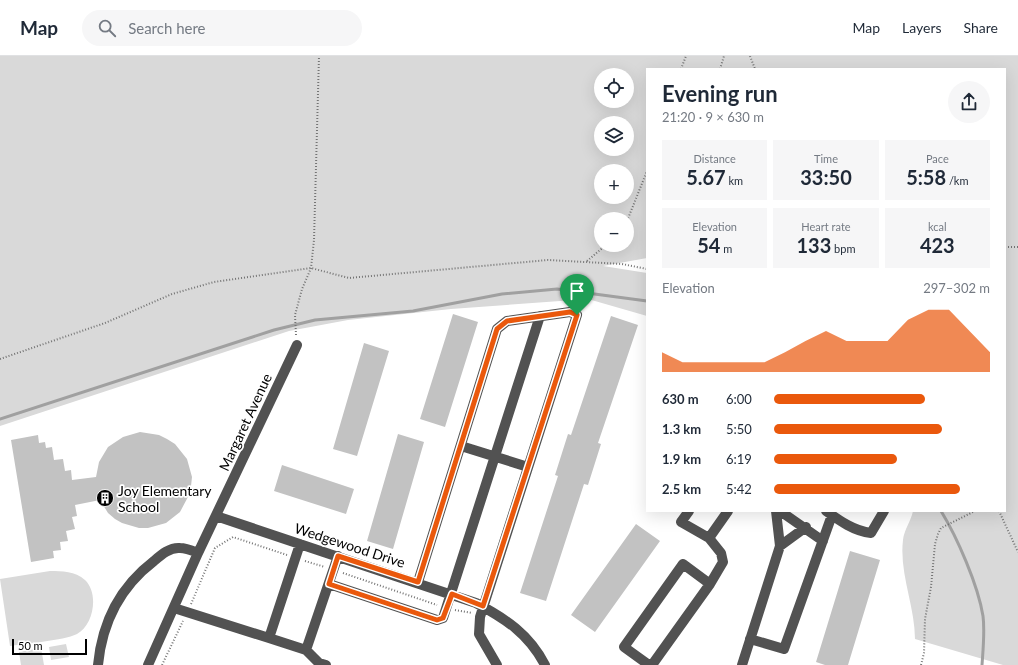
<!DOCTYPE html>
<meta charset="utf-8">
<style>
body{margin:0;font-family:Lato,sans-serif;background:#f6f6f7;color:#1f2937;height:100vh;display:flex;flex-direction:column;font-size:15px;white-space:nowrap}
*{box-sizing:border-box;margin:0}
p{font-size:13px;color:#747a83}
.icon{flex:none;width:22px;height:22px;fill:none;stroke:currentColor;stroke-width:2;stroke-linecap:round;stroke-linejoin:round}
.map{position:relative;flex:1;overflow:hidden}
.side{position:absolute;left:646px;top:12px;width:360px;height:444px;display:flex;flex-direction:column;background:#fff;border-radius:0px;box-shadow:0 4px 16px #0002}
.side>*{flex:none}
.tools{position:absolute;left:594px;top:12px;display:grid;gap:8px}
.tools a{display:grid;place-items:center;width:40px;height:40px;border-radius:50%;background:#fff;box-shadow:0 4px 16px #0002;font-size:20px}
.scale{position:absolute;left:12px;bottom:10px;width:75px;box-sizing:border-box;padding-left:4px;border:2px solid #000;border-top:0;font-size:11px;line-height:14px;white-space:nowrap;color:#000;-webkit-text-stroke:3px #fff;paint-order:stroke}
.pin{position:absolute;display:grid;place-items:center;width:34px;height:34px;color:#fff;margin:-41px -17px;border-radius:50% 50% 50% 0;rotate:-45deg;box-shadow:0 0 4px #0007}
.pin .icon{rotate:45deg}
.round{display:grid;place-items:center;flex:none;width:42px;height:42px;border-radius:21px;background:#f6f6f7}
.overview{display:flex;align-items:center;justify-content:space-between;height:68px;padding:0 16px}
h1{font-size:22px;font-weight:700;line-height:30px}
.metrics{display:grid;grid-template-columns:repeat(3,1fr);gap:6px;height:68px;padding:4px 16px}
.metrics div{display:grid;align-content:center;border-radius:0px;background:#f6f6f7;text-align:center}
.metrics b{font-size:20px;font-weight:700}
.metrics small{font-size:11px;font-weight:400}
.metrics p{font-size:11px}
.chart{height:112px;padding:8px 16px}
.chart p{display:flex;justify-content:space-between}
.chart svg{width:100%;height:72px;margin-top:4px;fill:#ea580c;opacity:.7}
ul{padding:0 16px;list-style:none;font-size:13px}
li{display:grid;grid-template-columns:64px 48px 1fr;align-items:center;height:30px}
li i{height:10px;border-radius:5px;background:#ea580c}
header{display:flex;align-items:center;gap:24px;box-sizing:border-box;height:56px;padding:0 20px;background:#fff;border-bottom:1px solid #e0e1e3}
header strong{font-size:19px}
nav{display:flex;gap:22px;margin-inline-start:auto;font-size:14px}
.search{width:280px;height:36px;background:#f6f6f7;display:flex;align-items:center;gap:10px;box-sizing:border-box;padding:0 14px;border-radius:22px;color:#747a83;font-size:15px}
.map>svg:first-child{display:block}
.green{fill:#d9d9d9;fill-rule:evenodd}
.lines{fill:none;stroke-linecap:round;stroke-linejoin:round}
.stream{stroke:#a0a0a0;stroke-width:3}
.building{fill:#c2c2c2}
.path{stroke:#747474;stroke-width:2;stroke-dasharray:1 2;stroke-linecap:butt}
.minor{stroke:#525252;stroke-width:10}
.route-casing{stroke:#fff;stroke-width:8}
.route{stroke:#ea580c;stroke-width:5}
.labels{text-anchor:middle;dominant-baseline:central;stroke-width:3.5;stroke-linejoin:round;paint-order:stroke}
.street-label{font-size:14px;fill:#000;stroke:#fff}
.poi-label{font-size:14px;fill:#000;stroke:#fff;text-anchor:start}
</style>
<header>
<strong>Map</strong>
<div class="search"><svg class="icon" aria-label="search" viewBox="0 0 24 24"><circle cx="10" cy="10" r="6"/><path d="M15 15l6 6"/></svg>Search here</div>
<nav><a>Map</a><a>Layers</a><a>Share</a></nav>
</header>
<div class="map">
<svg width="1018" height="609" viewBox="0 0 1018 609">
<rect width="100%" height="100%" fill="#fff"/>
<path class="green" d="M 0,0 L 1018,0 L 1018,609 L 1003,609 L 915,583 C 915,550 899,517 903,484 C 904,474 911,465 913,455 L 1005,455 L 1005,13 L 647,13 L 647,202 L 603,210 L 647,217 L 647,260 L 588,243 L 451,253 L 348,264 L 289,275 L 0,370 ZM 601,19 L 627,19 L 627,45 L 601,45 ZM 601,67 L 627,67 L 627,93 L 601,93 ZM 601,115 L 627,115 L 627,141 L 601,141 ZM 601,163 L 627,163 L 627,189 L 601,189 Z
M 50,515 C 62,515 75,515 85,524 C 99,537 94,569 77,578 C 62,585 27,587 10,590 L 0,523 Z
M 66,588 L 69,601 L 51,604 L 49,591 Z
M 41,592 L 44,609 L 21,609 L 19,596 Z"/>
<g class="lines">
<path class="stream" d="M 0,363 L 274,274 L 315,264 L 413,255 L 502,238 L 557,233 L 647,245
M 941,455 C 957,481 978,529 983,560 C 985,575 983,594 982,609"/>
</g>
<path class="building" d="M 453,258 L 478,266 L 445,371 L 420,363 Z
M 611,260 L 638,269 L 598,387 L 601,388 L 588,429 L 584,428 L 546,545 L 520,537 L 558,420 L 555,419 L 568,378 L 571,379 Z
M 364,287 L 389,295 L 357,400 L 333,393 Z
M 140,376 L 159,379 L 167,383 L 175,388 L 187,403 L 192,421 L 191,430 L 189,439 L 180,456 L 166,467 L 148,472 L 139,472 L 122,467 L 115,463 L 108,457 L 100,444 L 75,449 L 77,460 L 72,461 L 75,473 L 66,475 L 68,485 L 60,486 L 61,494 L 53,495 L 54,502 L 31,506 L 11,384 L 38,379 L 39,387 L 45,386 L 46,392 L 52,391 L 54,404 L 63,403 L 65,415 L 71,414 L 72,424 L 96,421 L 99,406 L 108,391 L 123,381 Z
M 398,378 L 424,386 L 393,493 L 367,485 Z
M 282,409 L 354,433 L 346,458 L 274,435 Z
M 636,468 L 660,485 L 595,576 L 571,559 Z
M 850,495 L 880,504 L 848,609 L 825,609 L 816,606 Z"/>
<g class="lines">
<path class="path" d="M 750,0 L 755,13
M 681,13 L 686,0
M 720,13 L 724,0
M 627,165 L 647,115
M 1005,191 L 1018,191
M 587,205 L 606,189
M 296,279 L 295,259 L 302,233 L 311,212 L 314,184 L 319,0
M 0,303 L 105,267 L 172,238 L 214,226 L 311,212 L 349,222 L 548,204 L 622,208 L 647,213
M 999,455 L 1018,496
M 305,505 L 325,511
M 343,517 L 437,549
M 191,548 L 215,492 L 233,481 L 287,499
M 455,554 L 472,557
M 162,609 L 183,565
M 921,609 L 924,597 L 925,563 L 931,531 L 935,488 L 938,478 L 941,472 L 975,455"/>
<path class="minor" d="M 461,390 L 528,411
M 689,455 L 681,466 L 709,482
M 780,455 L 823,485
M 826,455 C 840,465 854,475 871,477 L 884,455
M 216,460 L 476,547 C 506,563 529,578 545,609
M 300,488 L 269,582 L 306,594 L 338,500
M 780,490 L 806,471
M 418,526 L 497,273 L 507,265 L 570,256 L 577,259 L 480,561 L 479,578 L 497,609
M 329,528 L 437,564 L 443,562 L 540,260
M 174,552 L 269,582
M 750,583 L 784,593 L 832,459
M 306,594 L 319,607 L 326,609
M 98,609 C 102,567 120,531 154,505 C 161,499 170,491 180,492 C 186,492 193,495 198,497
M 148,609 L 198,497 L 297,289
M 649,609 L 624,591 L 683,508 L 710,528
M 652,609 L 710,528 L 723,506 L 721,497 L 709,482 L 728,455
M 742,609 L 780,490 L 776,455"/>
</g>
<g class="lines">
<g class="route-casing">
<path id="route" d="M 570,256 L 577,259 L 483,550 L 452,538 L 443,562 L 437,564 L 329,528 L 338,500 L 418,526 L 497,273 L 507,265 Z"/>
</g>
<use href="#route" class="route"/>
</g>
<defs>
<g id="building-disc" transform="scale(0.9)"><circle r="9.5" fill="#000" stroke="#fff"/><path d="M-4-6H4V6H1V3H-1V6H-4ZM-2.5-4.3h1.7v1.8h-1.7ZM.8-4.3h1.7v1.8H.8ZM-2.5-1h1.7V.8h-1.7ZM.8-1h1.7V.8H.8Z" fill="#fff"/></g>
</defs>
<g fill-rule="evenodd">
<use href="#building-disc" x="105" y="442"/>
</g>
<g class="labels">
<g class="street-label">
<text transform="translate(245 366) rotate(-65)">Margaret Avenue</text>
<text transform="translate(350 489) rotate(18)">Wedgewood Drive</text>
</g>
<g class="poi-label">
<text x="118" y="434">Joy Elementary<tspan x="118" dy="16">School</tspan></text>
</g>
</g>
</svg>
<div class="tools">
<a><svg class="icon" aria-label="locate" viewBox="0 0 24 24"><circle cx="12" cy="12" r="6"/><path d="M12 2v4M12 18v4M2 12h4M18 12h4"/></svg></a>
<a><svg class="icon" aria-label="layers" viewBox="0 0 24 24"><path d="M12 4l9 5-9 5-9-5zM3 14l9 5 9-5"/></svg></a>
<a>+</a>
<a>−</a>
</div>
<div class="scale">50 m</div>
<div class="pin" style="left:577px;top:259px;background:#1e9e55"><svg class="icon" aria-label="arrive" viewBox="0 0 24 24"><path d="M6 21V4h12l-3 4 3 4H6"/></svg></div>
<section class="side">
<div class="overview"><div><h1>Evening run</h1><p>21:20 · 9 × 630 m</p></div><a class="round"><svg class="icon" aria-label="share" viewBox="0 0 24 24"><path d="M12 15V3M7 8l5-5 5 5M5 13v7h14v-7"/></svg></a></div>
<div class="metrics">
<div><p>Distance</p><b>5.67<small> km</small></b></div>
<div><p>Time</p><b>33:50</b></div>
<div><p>Pace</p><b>5:58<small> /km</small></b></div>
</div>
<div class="metrics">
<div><p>Elevation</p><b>54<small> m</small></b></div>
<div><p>Heart rate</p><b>133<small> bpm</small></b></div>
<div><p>kcal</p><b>423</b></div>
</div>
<div class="chart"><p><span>Elevation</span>297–302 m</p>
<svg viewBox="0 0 160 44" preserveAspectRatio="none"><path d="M0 44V32L10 38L20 38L30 38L40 38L50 38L60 32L70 25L80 19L90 25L100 25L110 25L120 12L130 6L140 6L150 19L160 32V44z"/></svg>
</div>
<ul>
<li><b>630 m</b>6:00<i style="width:70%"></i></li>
<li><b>1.3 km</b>5:50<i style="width:78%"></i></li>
<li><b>1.9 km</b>6:19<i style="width:57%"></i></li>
<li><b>2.5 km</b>5:42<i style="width:86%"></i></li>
</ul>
</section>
</div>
